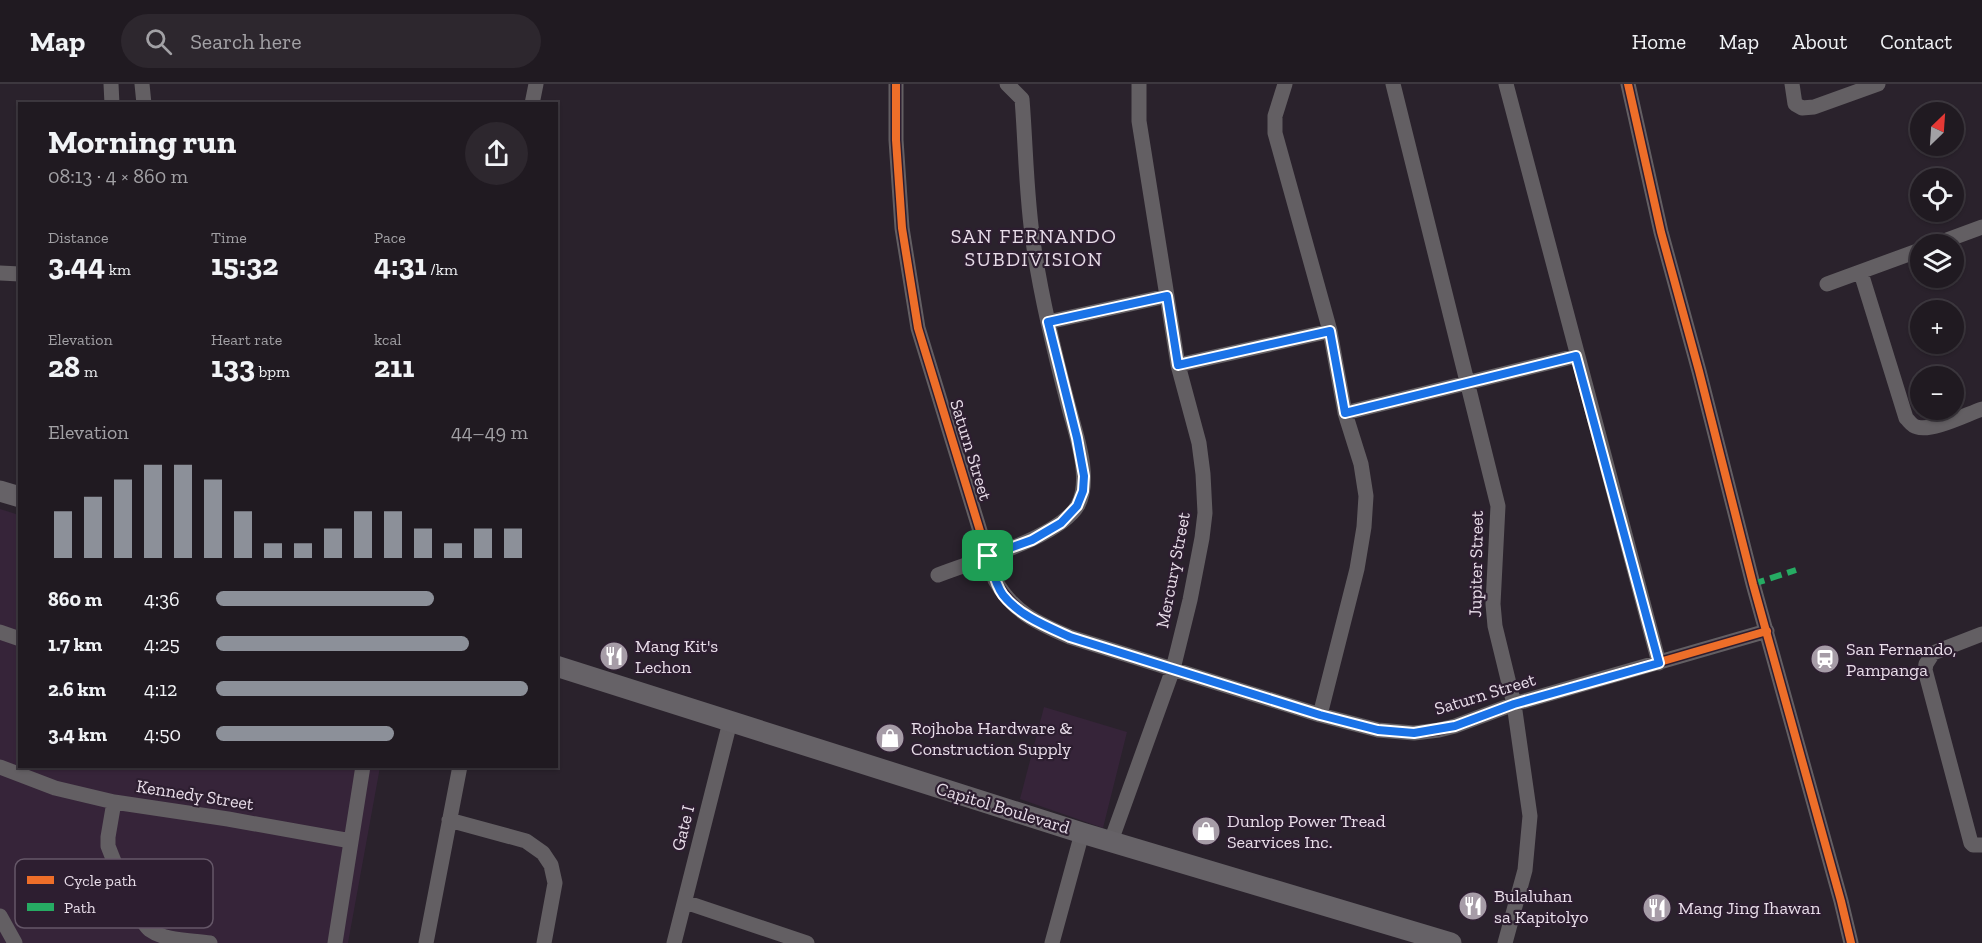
<!DOCTYPE html>
<meta charset="utf-8">
<style>
body{margin:0;font-family:"Zilla Slab",serif;background:#2d272e;color:#f1f3f6;height:100vh;display:flex;flex-direction:column;font-size:22px;white-space:nowrap}
*{box-sizing:border-box;margin:0}
p{font-size:20px;color:#a2a1a5}
.icon{flex:none;width:33px;height:33px;fill:none;stroke:currentColor;stroke-width:2;stroke-linecap:round;stroke-linejoin:round}
.map{position:relative;flex:1;overflow:hidden}
.sheet{position:absolute;left:18px;top:18px;width:540px;height:666px;display:flex;flex-direction:column;background:#201a21;border-radius:0px;box-shadow:0 2px 4px #0004,0 0 0 2px #3d383f}
.sheet>*{flex:none}
.needle{width:39px;rotate:25deg}
.buttons{position:absolute;left:1910px;top:18px;display:grid;gap:12px}
.buttons a{display:grid;place-items:center;width:54px;height:54px;border-radius:50%;background:#201a21;box-shadow:0 2px 4px #0004,0 0 0 2px #3d383f;font-size:30px}
.pin{position:absolute;display:grid;place-items:center;width:51px;height:51px;color:#fff;margin:-26px;border-radius:12px;box-shadow:0 3px 9px #0006}
.round{display:grid;place-items:center;flex:none;width:63px;height:63px;border-radius:32px;background:#2d272e}
.summary{display:flex;align-items:center;justify-content:space-between;height:102px;padding:0 30px}
h1{font-size:33px;font-weight:700;line-height:45px}
.stats{display:grid;grid-template-columns:repeat(3,1fr);gap:9px;height:102px;padding:6px 30px}
.stats div{display:grid;align-content:center}
.stats b{font-size:30px;font-weight:700}
.stats small{font-size:16px;font-weight:400}
.stats p{font-size:16px}
.chart{height:168px;padding:12px 30px}
.chart p{display:flex;justify-content:space-between}
.chart svg{width:100%;height:108px;margin-top:6px;stroke:#8c9099;stroke-width:6}
ul{padding:0 30px;list-style:none;font-size:20px}
li{display:grid;grid-template-columns:96px 72px 1fr;align-items:center;height:45px}
li i{height:15px;border-radius:8px;background:#8c9099}
header{display:flex;align-items:center;gap:36px;box-sizing:border-box;height:84px;padding:0 30px;background:#201a21;border-bottom:2px solid #3d383f}
header strong{font-size:28px}
nav{display:flex;gap:33px;margin-inline-start:auto;font-size:21px}
.search{width:420px;height:54px;background:#2d272e;display:flex;align-items:center;gap:15px;box-sizing:border-box;padding:0 21px;border-radius:33px;color:#a2a1a5;font-size:22px}
.map>svg:first-child{display:block}
.built{fill:#362439}
.lines{fill:none;stroke-linecap:round;stroke-linejoin:round}
.street{stroke:#635f63;stroke-width:15}
.secondary{stroke:#666267;stroke-width:21}
.quiet{stroke:#26ab63;stroke-width:6;stroke-dasharray:12 6;stroke-linecap:butt}
.cycleway-casing{stroke:#2d1e30;stroke-width:11}
.cycleway{stroke:#ee6e29;stroke-width:8}
.route-casing{stroke:#fff;stroke-width:12}
.route{stroke:#1a73e8;stroke-width:8}
.labels{text-anchor:middle;dominant-baseline:central;stroke-width:4.5;stroke-linejoin:round;paint-order:stroke}
.street-label{font-size:18px;fill:#e8dde9;stroke:#2d1e30}
.poi-label{font-size:18px;fill:#e8dde9;stroke:#2d1e30;text-anchor:start}
.neighbourhood-label{font-size:20px;letter-spacing:1.5px;fill:#e8dde9;stroke:#2d1e30}
.key{fill:#2d1e30;stroke:#655768;stroke-width:1.5}
.key-label{font-size:16px;fill:#e8dde9}
</style>
<header>
<strong>Map</strong>
<div class="search"><svg class="icon" aria-label="search" viewBox="0 0 24 24"><circle cx="10" cy="10" r="6"/><path d="M15 15l6 6"/></svg>Search here</div>
<nav><a>Home</a><a>Map</a><a>About</a><a>Contact</a></nav>
</header>
<div class="map">
<svg width="1982" height="859" viewBox="0 0 1982 859">
<rect width="100%" height="100%" fill="#2a222c"/>
<path class="built" d="M 0,425 L 19,431 L 20,682 L 380,683 L 348,859 L 0,859 Z
M 1044,623 L 1127,648 L 1103,744 L 1020,715 Z"/>
<g class="lines">
<path class="street" d="M 111,0 L 112,20
M 142,0 L 144,20
M 896,0 L 896,56 L 902,144 L 918,244 L 995,496 C 1013,528 1037,539 1070,553 L 1320,631 L 1378,646 L 1414,649 L 1439,646 L 1455,642 L 1514,620 L 1767,547
M 1285,0 L 1275,32 L 1275,49 L 1330,247 L 1345,329 L 1361,380 L 1366,412 L 1364,443 L 1357,485 L 1320,631
M 1393,0 L 1498,422 L 1493,520 L 1495,542 L 1514,620 L 1530,732 L 1525,786 L 1505,859
M 1506,0 L 1659,579
M 1628,0 L 1661,148 L 1699,287 L 1753,500 L 1841,817 L 1851,859
M 1792,0 L 1795,20 L 1802,24 L 1814,23 L 1878,0
M 532,20 L 536,0
M 1936,160 L 1982,143
M 0,189 L 20,190
M 1861,189 L 1906,334 C 1910,338 1912,342 1917,343 C 1932,348 1967,330 1982,325
M 1827,200 L 1920,166
M 1048,238 L 1167,212
M 1178,281 L 1330,247
M 1345,329 L 1576,272
M 938,491 C 973,477 1059,454 1078,421 C 1092,394 1076,351 1069,324 C 1055,271 1042,218 1034,164 C 1026,115 1026,64 1022,15 L 1007,0
M 0,548 L 20,555
M 1982,550 L 1933,569 L 1926,580 L 1925,586 L 1971,759 L 1973,761 L 1982,761
M 0,683 L 55,704 L 114,718 L 228,735 L 351,757
M 114,718 L 108,753 L 108,762 C 115,780 136,835 150,846 C 165,857 192,856 210,859
M 449,736 L 526,757 L 543,769 L 551,781 L 555,799 L 544,859
M 1111,757 L 1173,585 L 1190,516 L 1202,454 L 1205,429 L 1203,390 L 1199,359 L 1178,281 L 1139,37 L 1139,0
M 685,818 L 807,859
M 0,832 L 15,859
M 335,859 L 363,682
M 426,859 L 460,682
M 674,859 L 730,638
M 1052,859 L 1082,749"/>
<path class="secondary" d="M 0,407 L 20,413
M 556,582 L 1082,749 L 1451,859"/>
<path class="quiet" d="M 1753,500 L 1796,486"/>
<g class="cycleway-casing">
<path id="cycleway" d="M 896,0 L 896,56 L 902,144 L 918,244 L 995,496 C 1013,528 1037,539 1070,553 L 1320,631 L 1378,646 L 1414,649 L 1439,646 L 1455,642 L 1514,620 L 1767,547
M 1628,0 L 1661,148 L 1699,287 L 1753,500 L 1841,817 L 1851,859"/>
</g>
<use href="#cycleway" class="cycleway"/>
</g>
<g class="lines">
<g class="route-casing">
<path id="route" d="M 1167,212 L 1178,281 L 1330,247 L 1345,329 L 1576,272 L 1659,579 L 1514,620 L 1455,642 L 1414,649 L 1378,646 L 1320,631 L 1070,553 C 1046,542 1020,532 1003,511 C 995,500 992,485 988,472 L 1032,456 L 1061,439 L 1077,422 L 1083,407 L 1084,392 L 1077,354 L 1048,238 Z"/>
</g>
<use href="#route" class="route"/>
</g>
<defs>
<g id="restaurant-disc" transform="scale(1.5)"><circle r="9.5" fill="#a69ca7" stroke="#2d1e30"/><path d="M-5-6h1v4h1v-4h1v4h1v-4h1v5L-1.5 .5V6h-2V.5L-5-1ZM5-6V6H3V1.5H1.5Q1.5-4 5-6Z" fill="#fff"/></g>
<g id="station-disc" transform="scale(1.5)"><circle r="9.5" fill="#a69ca7" stroke="#2d1e30"/><path d="M-3-6H3Q5-6 5-4V2Q5 4 3 4L4.5 6H3L1.5 4h-3L-3 6H-4.5L-3 4Q-5 4-5 2V-4Q-5-6-3-6ZM-3.5-4v3h7v-3ZM-3.5 1v1.5H-2V1ZM2 1v1.5H3.5V1Z" fill="#fff"/></g>
<g id="shop-disc" transform="scale(1.5)"><circle r="9.5" fill="#a69ca7" stroke="#2d1e30"/><path d="M-5-2.5h2.3a2.7 3.5 0 0 1 5.4 0H5L5.5 6h-11ZM-1.5-2.5h3a1.5 2.3 0 0 0-3 0Z" fill="#fff"/></g>
</defs>
<g fill-rule="evenodd">
<use href="#restaurant-disc" x="614" y="572"/>
<use href="#station-disc" x="1825" y="575"/>
<use href="#shop-disc" x="890" y="654"/>
<use href="#shop-disc" x="1206" y="747"/>
<use href="#restaurant-disc" x="1473" y="822"/>
<use href="#restaurant-disc" x="1657" y="824"/>
</g>
<g class="labels">
<g class="street-label">
<text transform="translate(971 366) rotate(73)">Saturn Street</text>
<text transform="translate(1476 480) rotate(-89)">Jupiter Street</text>
<text transform="translate(1173 486) rotate(-79)">Mercury Street</text>
<text transform="translate(1485 610) rotate(-17)">Saturn Street</text>
<text transform="translate(195 711) rotate(9)">Kennedy Street</text>
<text transform="translate(1003 724) rotate(17)">Capitol Boulevard</text>
<text transform="translate(683 744) rotate(-76)">Gate I</text>
</g>
<g class="poi-label">
<text x="635" y="562">Mang Kit's<tspan x="635" dy="21">Lechon</tspan></text>
<text x="1846" y="565">San Fernando,<tspan x="1846" dy="21">Pampanga</tspan></text>
<text x="911" y="644">Rojhoba Hardware &amp;<tspan x="911" dy="21">Construction Supply</tspan></text>
<text x="1227" y="737">Dunlop Power Tread<tspan x="1227" dy="21">Searvices Inc.</tspan></text>
<text x="1494" y="812">Bulaluhan<tspan x="1494" dy="21">sa Kapitolyo</tspan></text>
<text x="1678" y="824">Mang Jing Ihawan</text>
</g>
<g class="neighbourhood-label">
<text x="1034" y="152">SAN FERNANDO<tspan x="1034" dy="23">SUBDIVISION</tspan></text>
</g>
</g>
<rect x="15" y="775" width="198" height="69" rx="9" class="key"/>
<rect x="27" y="792" width="27" height="8" fill="#ee6e29"/>
<rect x="27" y="819" width="27" height="8" fill="#26ab63"/>
<g class="key-label">
<text x="64" y="802">Cycle path</text>
<text x="64" y="829">Path</text>
</g>
</svg>
<div class="buttons">
<a><svg class="needle" viewBox="-14 -14 28 28"><path d="M0-13l5 13h-10z" fill="#e53935"/><path d="M0 13l5-13h-10z" fill="#a2a1a5"/></svg></a>
<a><svg class="icon" aria-label="locate" viewBox="0 0 24 24"><circle cx="12" cy="12" r="6"/><path d="M12 2v4M12 18v4M2 12h4M18 12h4"/></svg></a>
<a><svg class="icon" aria-label="layers" viewBox="0 0 24 24"><path d="M12 4l9 5-9 5-9-5zM3 14l9 5 9-5"/></svg></a>
<a>+</a>
<a>−</a>
</div>
<div class="pin" style="left:988px;top:472px;background:#1e9e55"><svg class="icon" aria-label="arrive" viewBox="0 0 24 24"><path d="M6 21V4h12l-3 4 3 4H6"/></svg></div>
<section class="sheet">
<div class="summary"><div><h1>Morning run</h1><p>08:13 · 4 × 860 m</p></div><a class="round"><svg class="icon" aria-label="share" viewBox="0 0 24 24"><path d="M12 15V3M7 8l5-5 5 5M5 13v7h14v-7"/></svg></a></div>
<div class="stats">
<div><p>Distance</p><b>3.44<small> km</small></b></div>
<div><p>Time</p><b>15:32</b></div>
<div><p>Pace</p><b>4:31<small> /km</small></b></div>
</div>
<div class="stats">
<div><p>Elevation</p><b>28<small> m</small></b></div>
<div><p>Heart rate</p><b>133<small> bpm</small></b></div>
<div><p>kcal</p><b>211</b></div>
</div>
<div class="chart"><p><span>Elevation</span>44–49 m</p>
<svg viewBox="0 0 160 44" preserveAspectRatio="none"><path d="M5 44V25M15 44V19M25 44V12M35 44V6M45 44V6M55 44V12M65 44V25M75 44V38M85 44V38M95 44V32M105 44V25M115 44V25M125 44V32M135 44V38M145 44V32M155 44V32"/></svg>
</div>
<ul>
<li><b>860 m</b>4:36<i style="width:70%"></i></li>
<li><b>1.7 km</b>4:25<i style="width:81%"></i></li>
<li><b>2.6 km</b>4:12<i style="width:100%"></i></li>
<li><b>3.4 km</b>4:50<i style="width:57%"></i></li>
</ul>
</section>
</div>
